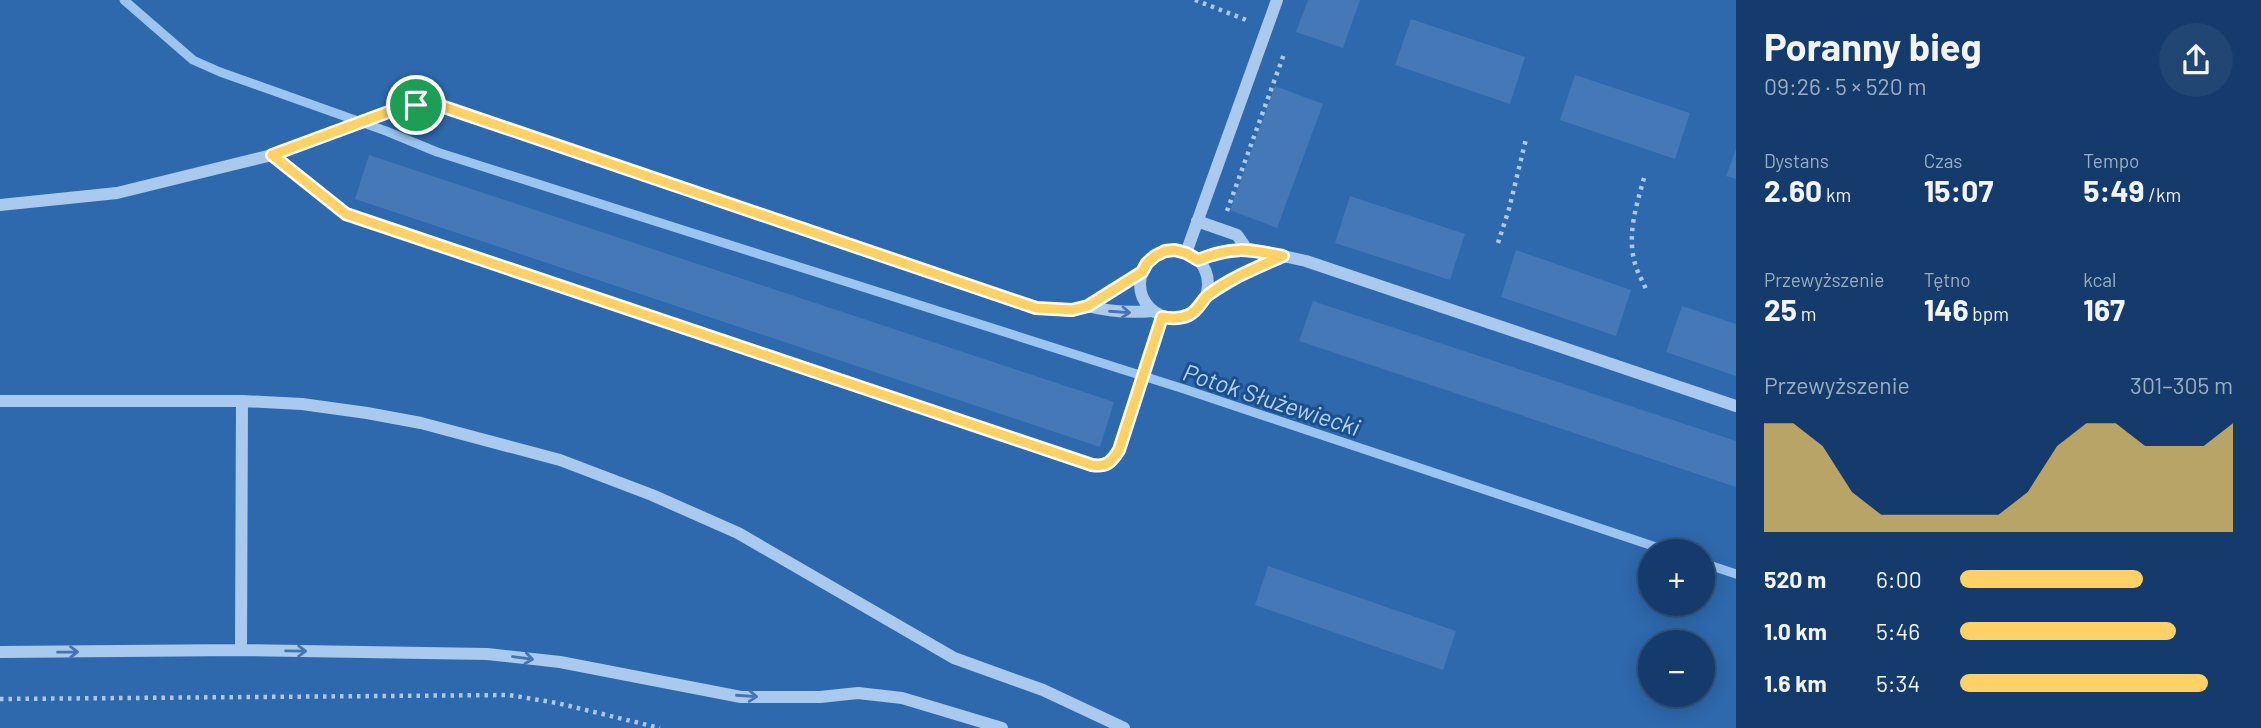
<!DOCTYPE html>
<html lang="pl">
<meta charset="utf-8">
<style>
body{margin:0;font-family:Barlow,sans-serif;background:#214673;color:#f1f3f6;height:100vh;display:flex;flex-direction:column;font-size:26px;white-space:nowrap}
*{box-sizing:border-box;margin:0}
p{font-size:23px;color:#9dadc1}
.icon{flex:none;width:38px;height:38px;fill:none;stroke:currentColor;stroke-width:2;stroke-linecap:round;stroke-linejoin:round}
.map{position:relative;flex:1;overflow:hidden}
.side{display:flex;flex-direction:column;background:#143b6b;width:525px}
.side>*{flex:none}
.tools{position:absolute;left:1638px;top:539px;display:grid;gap:14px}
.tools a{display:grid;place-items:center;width:77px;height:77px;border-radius:50%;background:#143b6b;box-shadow:0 4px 18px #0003,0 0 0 2px #33557e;font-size:35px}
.pin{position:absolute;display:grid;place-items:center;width:60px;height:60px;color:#fff;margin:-30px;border:4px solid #fff;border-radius:50%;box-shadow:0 2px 7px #0007}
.round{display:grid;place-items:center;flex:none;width:74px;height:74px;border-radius:37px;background:#214673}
.head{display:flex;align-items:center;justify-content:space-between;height:119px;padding:0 28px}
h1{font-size:38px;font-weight:700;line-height:52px}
.figures{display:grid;grid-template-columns:repeat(3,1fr);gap:10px;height:119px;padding:7px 28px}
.figures div{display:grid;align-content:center}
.figures b{font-size:30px;font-weight:700}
.figures small{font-size:19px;font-weight:400}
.figures p{font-size:19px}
.chart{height:196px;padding:14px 28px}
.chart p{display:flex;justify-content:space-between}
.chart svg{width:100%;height:126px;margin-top:7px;fill:#ffd166;opacity:.7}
ul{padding:0 28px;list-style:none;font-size:23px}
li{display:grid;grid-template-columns:112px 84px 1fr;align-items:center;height:52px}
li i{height:18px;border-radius:9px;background:#ffd166}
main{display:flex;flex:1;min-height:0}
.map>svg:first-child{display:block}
.green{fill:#2e69ad;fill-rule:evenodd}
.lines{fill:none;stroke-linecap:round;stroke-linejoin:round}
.stream{stroke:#9cc4f0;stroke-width:9}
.building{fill:#4478b7}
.path{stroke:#a9c9ee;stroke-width:4.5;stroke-dasharray:3.5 5;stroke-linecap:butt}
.minor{stroke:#a9c9ee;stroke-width:12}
.oneway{stroke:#4674ac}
.route-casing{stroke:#fff;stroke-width:14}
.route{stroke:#ffd166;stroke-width:9}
.labels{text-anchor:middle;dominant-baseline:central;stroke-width:6;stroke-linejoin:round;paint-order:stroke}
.water-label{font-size:24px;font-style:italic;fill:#b5d3f5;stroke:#1b4f8f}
</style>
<main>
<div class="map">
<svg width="1736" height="728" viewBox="0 0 1736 728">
<rect width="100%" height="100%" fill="#1b4f8f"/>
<path class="green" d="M 0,0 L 1736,0 L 1736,728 L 0,728 ZM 1650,551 L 1703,551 L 1703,604 L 1650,604 ZM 1650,642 L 1703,642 L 1703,695 L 1650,695 Z"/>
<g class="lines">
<path class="stream" d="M 124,0 L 193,60 L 220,72 L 386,131 L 437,152 L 1184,389 L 1668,551
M 1703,563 L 1736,574"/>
</g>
<path class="building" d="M 1308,0 L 1360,0 L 1343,48 L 1296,32 Z
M 1411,19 L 1525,57 L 1510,104 L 1395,65 Z
M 1575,75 L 1690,113 L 1675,159 L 1560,120 Z
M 1275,86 L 1323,104 L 1277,228 L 1230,210 Z
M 1736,149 L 1736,179 L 1726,176 Z
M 369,155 L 1114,402 L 1100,447 L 355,199 Z
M 1350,196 L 1465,234 L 1450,280 L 1335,243 Z
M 1516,250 L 1631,290 L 1616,336 L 1501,297 Z
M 1313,301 L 1736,441 L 1736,487 L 1299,341 Z
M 1682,306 L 1736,324 L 1736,376 L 1666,352 Z
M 1268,566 L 1456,631 L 1443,670 L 1255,605 Z"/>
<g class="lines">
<path class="path" d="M 1195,0 L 1249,21
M 1644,178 C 1636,207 1626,237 1636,267 C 1639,276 1644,283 1647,292
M 1227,211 L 1284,54
M 1498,243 L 1509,209 L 1526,139
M 0,699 L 509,695 L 557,703 L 660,728"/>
<path class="minor" d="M 272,155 L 346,214 L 1092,465 C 1106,467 1111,463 1119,450 L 1162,316
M 0,205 L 117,193 L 272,155 L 402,107 L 428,104 L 444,107 L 1036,308 L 1072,311 L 1088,306 L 1142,272
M 1197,221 L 1237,235 L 1246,248
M1140 284a34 34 0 1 1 68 0a34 34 0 1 1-68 0Z
M 1186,253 L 1277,0
M 1198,260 L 1215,253 L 1246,248 L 1306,261 L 1736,406
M 1206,297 L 1242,275 L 1283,256
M 1088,306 C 1110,312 1130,313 1153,311
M 0,401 L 242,401 L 302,404 L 367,413 L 421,423 L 560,460 L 652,495 L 738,533 L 954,658 L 1043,690 L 1124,728
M 241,650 L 242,401
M 0,652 L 241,650 L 487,654 L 560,662 L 741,697 L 820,697 L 858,693 L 902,698 L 1002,728"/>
</g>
<defs><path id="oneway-shaft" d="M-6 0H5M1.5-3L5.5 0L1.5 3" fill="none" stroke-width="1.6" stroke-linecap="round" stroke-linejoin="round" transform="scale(1.75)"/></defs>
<g class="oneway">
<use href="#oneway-shaft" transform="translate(1120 312) rotate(4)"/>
<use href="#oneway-shaft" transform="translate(296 651) rotate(1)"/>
<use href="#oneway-shaft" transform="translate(68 652) rotate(-1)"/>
<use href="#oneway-shaft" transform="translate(523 658) rotate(7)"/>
<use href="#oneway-shaft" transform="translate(747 696) rotate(4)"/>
</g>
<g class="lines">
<g class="route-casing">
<path id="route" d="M 428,104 L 444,107 L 1036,308 L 1072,310 L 1088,306 L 1142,272 L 1147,263 L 1155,256 L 1165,251 L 1175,250 L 1186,253 L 1198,260 C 1232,246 1247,249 1283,256 C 1258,267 1230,278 1208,295 C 1201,301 1199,310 1189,315 C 1180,319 1172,319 1162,317 L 1119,450 C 1111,463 1106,467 1092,465 L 346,214 L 272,155 L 402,107 Z"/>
</g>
<use href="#route" class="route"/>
</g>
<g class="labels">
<g class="water-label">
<text transform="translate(1272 399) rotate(18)">Potok Służewiecki</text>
</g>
</g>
</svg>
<div class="tools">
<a>+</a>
<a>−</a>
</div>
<div class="pin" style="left:416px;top:105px;background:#1e9e55"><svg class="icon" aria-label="arrive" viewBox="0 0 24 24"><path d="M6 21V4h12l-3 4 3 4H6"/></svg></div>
</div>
<section class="side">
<div class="head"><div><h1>Poranny bieg</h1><p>09:26 · 5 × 520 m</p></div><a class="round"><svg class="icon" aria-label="share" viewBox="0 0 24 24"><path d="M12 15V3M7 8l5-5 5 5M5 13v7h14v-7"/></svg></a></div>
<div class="figures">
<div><p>Dystans</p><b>2.60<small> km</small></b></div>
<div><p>Czas</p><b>15:07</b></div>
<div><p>Tempo</p><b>5:49<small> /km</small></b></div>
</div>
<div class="figures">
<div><p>Przewyższenie</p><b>25<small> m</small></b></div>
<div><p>Tętno</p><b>146<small> bpm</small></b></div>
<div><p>kcal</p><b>167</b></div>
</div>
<div class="chart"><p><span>Przewyższenie</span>301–305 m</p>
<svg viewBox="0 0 160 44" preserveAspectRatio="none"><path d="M0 44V6L10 6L20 14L30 30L40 38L50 38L60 38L70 38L80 38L90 30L100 14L110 6L120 6L130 14L140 14L150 14L160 6V44z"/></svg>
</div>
<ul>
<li><b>520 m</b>6:00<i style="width:67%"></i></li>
<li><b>1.0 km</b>5:46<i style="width:79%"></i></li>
<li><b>1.6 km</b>5:34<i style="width:91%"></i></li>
</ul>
</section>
</main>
